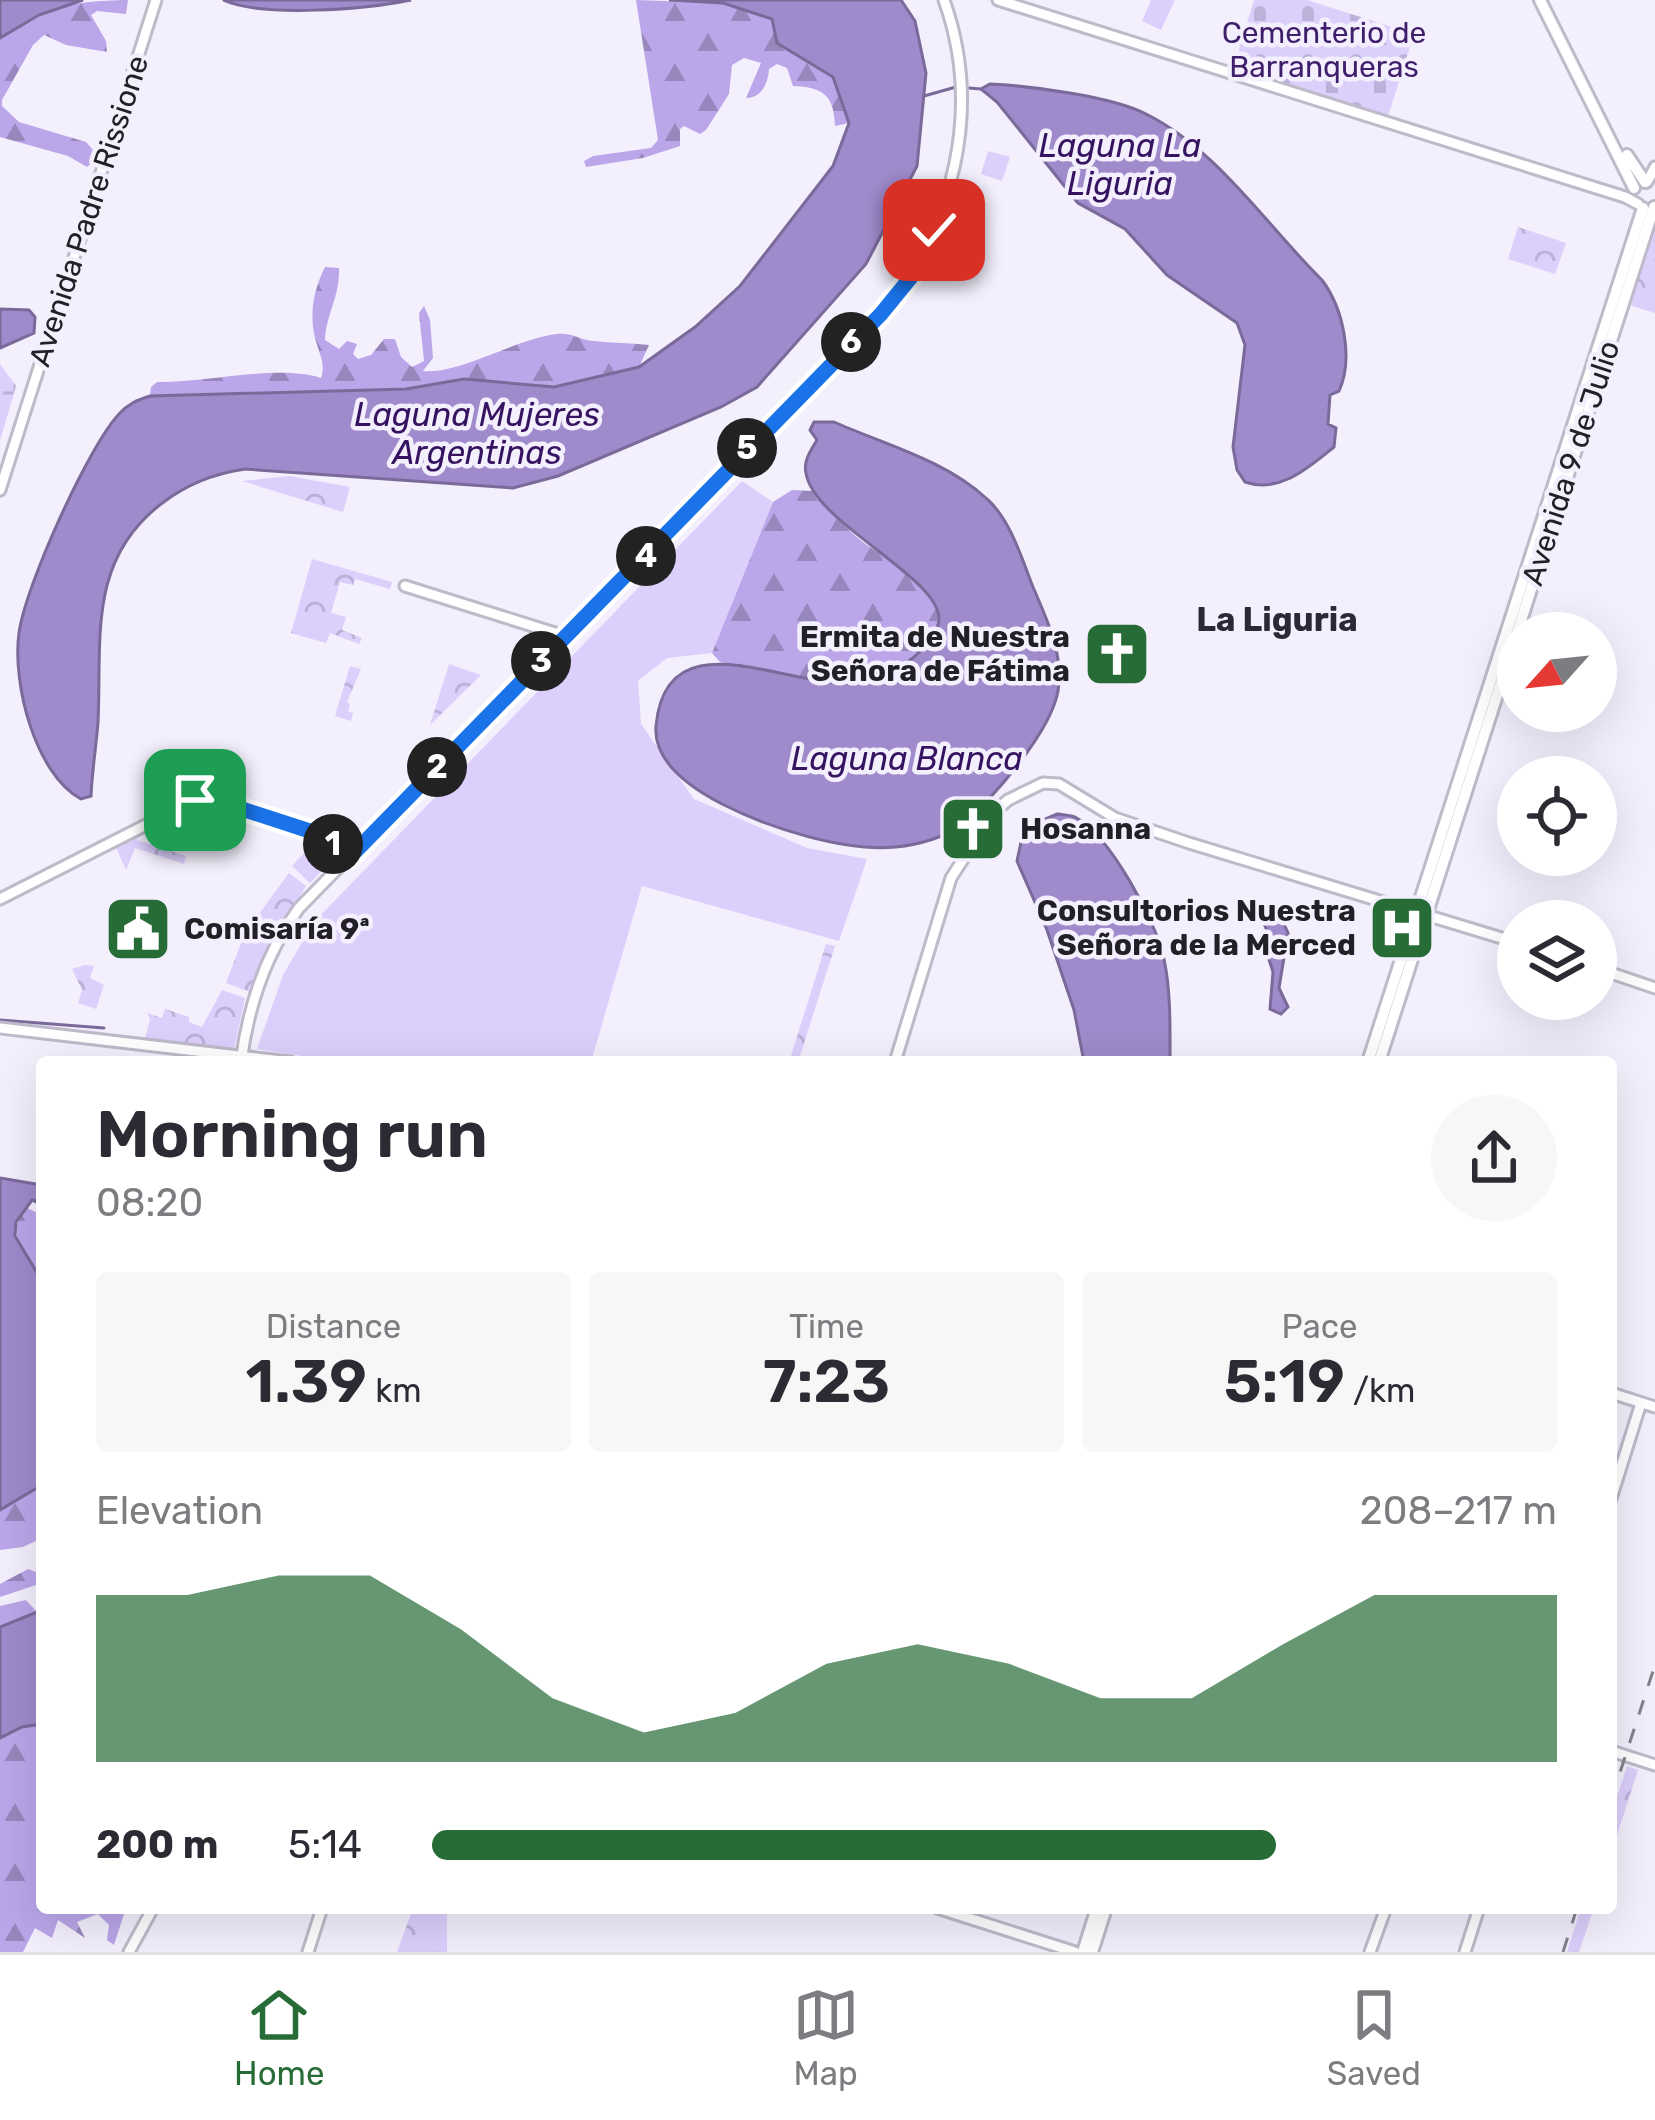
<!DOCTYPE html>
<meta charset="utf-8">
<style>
body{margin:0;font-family:Rubik,sans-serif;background:#f7f7f7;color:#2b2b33;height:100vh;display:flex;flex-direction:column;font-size:45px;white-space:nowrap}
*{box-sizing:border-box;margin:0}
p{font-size:39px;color:#7c7c81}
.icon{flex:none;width:66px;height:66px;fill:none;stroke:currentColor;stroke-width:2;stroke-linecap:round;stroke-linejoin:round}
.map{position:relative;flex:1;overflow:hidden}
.drawer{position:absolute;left:36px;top:1056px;width:1581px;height:858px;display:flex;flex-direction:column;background:#fff;border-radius:12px;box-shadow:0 12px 48px #0002}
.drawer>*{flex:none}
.needle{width:78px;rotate:243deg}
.tools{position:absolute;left:1497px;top:612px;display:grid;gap:24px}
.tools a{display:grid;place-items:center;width:120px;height:120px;border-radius:50%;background:#fff;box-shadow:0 12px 48px #0002;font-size:60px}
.pin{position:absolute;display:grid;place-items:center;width:102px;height:102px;color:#fff;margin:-51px;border-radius:24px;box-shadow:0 6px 18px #0006}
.km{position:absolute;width:60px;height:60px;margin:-30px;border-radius:50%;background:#222;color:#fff;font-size:33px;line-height:60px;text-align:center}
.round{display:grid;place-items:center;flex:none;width:126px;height:126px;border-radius:63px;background:#f7f7f7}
.headline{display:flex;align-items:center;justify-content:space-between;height:204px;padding:0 60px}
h1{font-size:66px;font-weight:600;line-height:90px}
.stats{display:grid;grid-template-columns:repeat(3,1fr);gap:18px;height:204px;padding:12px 60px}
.stats div{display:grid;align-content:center;border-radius:12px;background:#f7f7f7;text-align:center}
.stats b{font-size:60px;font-weight:600}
.stats small{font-size:33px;font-weight:400}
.stats p{font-size:33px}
.chart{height:336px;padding:24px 60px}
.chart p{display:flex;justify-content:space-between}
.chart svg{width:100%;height:216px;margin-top:12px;fill:#276c37;opacity:.7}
ul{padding:0 60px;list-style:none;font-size:39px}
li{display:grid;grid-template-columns:192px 144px 1fr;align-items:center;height:90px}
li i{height:30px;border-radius:15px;background:#276c37}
.tabs{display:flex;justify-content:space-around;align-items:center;height:168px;border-top:3px solid #e1e1e2;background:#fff;font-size:33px;color:#7c7c81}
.tabs a{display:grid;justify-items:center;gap:6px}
.tabs .on{color:#276c37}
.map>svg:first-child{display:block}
.green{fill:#dccffc}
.forest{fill:url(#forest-firs)}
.wetland{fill:url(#wetland-marsh)}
.cemetery{fill:url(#cemetery-stones)}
.park{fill:url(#park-crowns)}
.water{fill:#9f8acb;stroke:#7a6a9a;stroke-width:3}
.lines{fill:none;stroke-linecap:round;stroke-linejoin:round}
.stream{stroke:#7a6a9a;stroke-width:3}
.secondary-casing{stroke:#bebaca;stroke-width:15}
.primary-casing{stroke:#bebaca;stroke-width:16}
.secondary{stroke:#fff;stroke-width:9}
.primary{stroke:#fff;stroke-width:10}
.rail{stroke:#83818a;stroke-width:3;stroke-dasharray:15 15;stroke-linecap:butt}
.route-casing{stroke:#fff;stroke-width:24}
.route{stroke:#1a73e8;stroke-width:15}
.labels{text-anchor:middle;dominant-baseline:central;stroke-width:9;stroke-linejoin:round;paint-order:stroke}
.park-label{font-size:30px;fill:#3f1e6b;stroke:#f3effd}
.street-label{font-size:30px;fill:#222026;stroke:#f3effd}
.poi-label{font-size:30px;font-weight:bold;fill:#222026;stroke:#f3effd;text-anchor:end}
.water-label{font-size:33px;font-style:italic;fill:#361360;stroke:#f3effd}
.neighbourhood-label{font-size:33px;font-weight:bold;fill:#2c2835;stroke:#f3effd}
</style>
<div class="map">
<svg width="1655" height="1952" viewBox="0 0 1655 1952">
<defs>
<pattern id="forest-firs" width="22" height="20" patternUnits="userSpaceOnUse" patternTransform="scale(3)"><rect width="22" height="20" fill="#baa6e9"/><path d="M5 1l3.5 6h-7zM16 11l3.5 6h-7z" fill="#9787bd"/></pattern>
<pattern id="wetland-marsh" width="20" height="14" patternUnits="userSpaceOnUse" patternTransform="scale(3)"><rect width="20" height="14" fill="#dccffc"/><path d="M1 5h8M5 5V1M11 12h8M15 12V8" fill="none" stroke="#bcb1d8"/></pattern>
<pattern id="cemetery-stones" width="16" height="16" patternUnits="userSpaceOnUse" patternTransform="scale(3)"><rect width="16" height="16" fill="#dccffc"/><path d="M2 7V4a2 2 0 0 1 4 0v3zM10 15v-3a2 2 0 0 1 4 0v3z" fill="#bcb1d8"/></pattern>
<pattern id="park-crowns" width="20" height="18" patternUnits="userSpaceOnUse" patternTransform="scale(3)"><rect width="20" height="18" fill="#dccffc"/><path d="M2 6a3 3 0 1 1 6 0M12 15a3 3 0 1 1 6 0" fill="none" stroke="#bcb1d8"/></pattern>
</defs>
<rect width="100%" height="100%" fill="#f3effd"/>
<path class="green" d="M 1151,0 L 1175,0 L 1161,30 L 1142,21 Z
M 988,151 L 1010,157 L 1002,181 L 981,174 Z
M 742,481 L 773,502 L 712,653 L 667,658 L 638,681 L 641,724 L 694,799 L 807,848 L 867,859 L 839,941 L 642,886 L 591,1062 L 340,1062 L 257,1049 L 283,975 L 314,922 Z
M 317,840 L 335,857 L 310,883 L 292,866 Z"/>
<path class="forest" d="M 128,0 L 126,14 L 97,11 L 91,15 L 106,41 L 107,52 L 66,45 L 44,35 L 33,45 L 2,100 L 2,106 L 19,122 L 86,142 L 94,151 L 95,160 L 87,167 L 68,156 L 0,137 L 0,38 C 53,7 67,1 128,0 Z
M 636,0 L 723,3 L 773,19 L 777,42 L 833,77 L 849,123 L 835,126 C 834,96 824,87 793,86 L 787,68 L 777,64 L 769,69 C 768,83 762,98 746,98 L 761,63 L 744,58 L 732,65 L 729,94 L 706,130 L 700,134 L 684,126 L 680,129 L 680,146 L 643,158 L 586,167 L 584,161 L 593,156 L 651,148 L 658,140 Z
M 325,267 L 339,268 C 340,297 326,314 325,340 L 339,349 L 347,341 L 357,344 L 353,354 L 358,359 L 371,355 L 384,339 L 395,339 L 401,357 L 412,367 L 424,361 L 419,313 L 424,306 L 430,320 L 433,358 L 423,371 C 462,374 514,339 557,334 C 571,332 580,340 593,341 C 612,343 630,343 649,345 L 639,367 L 555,387 L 464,379 L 407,389 L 150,396 L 151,387 L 157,382 C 207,383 277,364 321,378 C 326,364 319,353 315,338 C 309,313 314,289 325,267 Z
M 792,490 L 813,491 C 828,506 841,524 858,538 C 877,554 934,585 939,611 C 942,623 932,634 925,643 C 877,710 786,675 720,662 L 712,653 L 773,502 Z
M 25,1207 L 42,1215 L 42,1281 C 25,1253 5,1239 25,1207 Z
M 42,1485 L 42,1538 L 23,1547 L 0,1550 L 0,1509 Z
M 28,1569 L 42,1574 L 42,1583 L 0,1597 L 0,1584 Z
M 26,1600 L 37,1612 L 0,1627 L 0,1606 Z
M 42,1724 L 42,1908 L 126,1908 L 114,1945 L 107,1940 L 109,1925 L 98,1914 L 77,1922 L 85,1938 L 58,1920 L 52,1938 L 35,1928 L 23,1952 L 0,1952 L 0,1738 L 22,1727 Z"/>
<path class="wetland" d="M 0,364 L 16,386 L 0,441 Z"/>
<path class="cemetery" d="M 1254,0 L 1307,0 L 1414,34 L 1388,116 L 1234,66 Z"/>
<path class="park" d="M 1655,222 L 1655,313 L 1632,306 L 1627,300 Z
M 1518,227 L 1566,243 L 1555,274 L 1508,259 Z
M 289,476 L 350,487 L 343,512 L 242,481 Z
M 312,559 L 392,582 L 390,589 L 355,579 L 353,585 L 340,582 L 331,613 L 346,617 L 342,630 L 362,638 L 359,644 L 330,633 L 326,643 L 291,633 Z
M 449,664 L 481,675 L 430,725 Z
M 350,666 L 361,669 L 347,702 L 350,704 L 348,711 L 353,713 L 351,721 L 335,716 Z
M 138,832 L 137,840 L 186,856 L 184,864 L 135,848 L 126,870 L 114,843 Z
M 289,873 L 306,886 L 266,954 L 250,992 L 226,983 L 245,933 Z
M 826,944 L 835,946 L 798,1062 L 789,1062 Z
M 85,965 L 94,966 L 90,978 L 104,985 L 96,1009 L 78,1003 L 82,990 L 72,969 Z
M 222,990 L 245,998 L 234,1049 L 145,1039 L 150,1019 L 147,1013 L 162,1018 L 165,1009 L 189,1017 L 189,1022 L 202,1027 Z
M 1627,1766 L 1638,1770 L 1611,1854 L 1611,1815 Z
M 413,1908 L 447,1908 L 447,1952 L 397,1952 Z
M 1581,1908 L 1594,1908 L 1579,1952 L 1567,1952 Z"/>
<path class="water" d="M 0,0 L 83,0 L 39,15 L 0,38 Z
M 223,0 L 411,0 C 367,9 263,18 223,0 Z
M 669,0 L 901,0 L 915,21 L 926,73 L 917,166 L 866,264 L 757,387 L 721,407 L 558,476 L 513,488 L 245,469 C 213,474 187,484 161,504 C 87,561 102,640 98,723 C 96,747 92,772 91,796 L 81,799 C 35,774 12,683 19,633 C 25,587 88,447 119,414 C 128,404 137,400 150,396 L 406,389 L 464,379 L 554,387 L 639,367 L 695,327 L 740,286 L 833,166 L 849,123 L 833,77 L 777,43 L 772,19 L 723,3 Z
M 990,84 C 1030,86 1111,96 1146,114 C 1217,149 1267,226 1322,280 C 1343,308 1354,358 1339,391 L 1330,395 L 1328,424 L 1336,428 L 1334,447 C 1309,467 1280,494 1245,482 L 1237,470 L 1233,447 L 1245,345 L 1237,323 L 1167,275 L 1125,229 L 1078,203 L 997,102 L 981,89 Z
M 0,309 L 29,310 L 35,317 L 34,333 L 0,348 Z
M 814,422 L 834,422 C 886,445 945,460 987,499 C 1010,519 1022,559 1033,587 C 1047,620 1064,654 1058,691 C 1051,731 995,796 964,823 C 948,837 917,845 896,847 C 844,852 769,828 722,804 C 693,789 653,763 656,726 C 667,608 802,699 871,681 C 886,678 898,670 910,660 C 920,653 934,637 938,625 C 952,582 814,525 806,473 C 803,461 811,450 817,440 L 810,430 Z
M 1057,814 C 1060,814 1073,816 1075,817 C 1109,834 1157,923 1164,959 C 1171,992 1170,1028 1170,1062 L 1084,1062 L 1074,1010 L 1047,930 L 1017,861 L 1024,828 Z
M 1256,900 L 1259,906 L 1279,913 L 1288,933 L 1279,988 L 1288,1007 L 1281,1014 L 1270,1009 L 1273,972 L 1266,950 L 1270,938 L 1260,914 L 1254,909 Z
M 0,1178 L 42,1185 L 42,1201 L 32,1200 L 16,1222 L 15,1236 L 42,1281 L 42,1485 L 0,1510 Z
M 42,1610 L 42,1724 L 22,1727 L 0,1738 L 0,1627 Z"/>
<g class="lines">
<path class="stream" d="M 969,88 L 981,89
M 924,96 L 956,87
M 0,1020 L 104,1028
M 32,1200 L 42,1205"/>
<g class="secondary-casing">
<path id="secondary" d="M 998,0 L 1625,197 L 1638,204
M 1647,182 L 1655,167
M 0,490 L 156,0
M 405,586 L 555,633 L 562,639
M 0,899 L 203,796 L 322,835 L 349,858
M 1596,968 L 1655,988
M 0,1028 L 291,1062
M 241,1062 C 248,1008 266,953 299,908 L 881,314 C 954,227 983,109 944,0
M 895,1062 L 951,878 L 993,813 L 1008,800 L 1043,783 L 1059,784 L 1115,818 L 1189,843 L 1518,943
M 1611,1393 L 1655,1407
M 1611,1499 L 1641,1403
M 1611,1751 L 1655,1765
M 937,1908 L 1075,1952
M 129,1952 L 153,1908
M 308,1952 L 322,1908
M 1370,1952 L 1386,1908
M 1465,1952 L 1479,1908"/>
</g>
<g class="primary-casing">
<path id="primary" d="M 1540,0 L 1634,188
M 1627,155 L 1645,182
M 1368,1062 L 1643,208
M 1379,1062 L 1654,207
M 1083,1952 L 1097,1908
M 1092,1952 L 1106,1908"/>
</g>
<use href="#secondary" class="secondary"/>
<use href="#primary" class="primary"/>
<path class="rail" d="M 1611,1800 L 1655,1665
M 1563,1952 L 1577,1908"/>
</g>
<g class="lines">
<g class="route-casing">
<path id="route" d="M 195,800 L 202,796 L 322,835 L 349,858 L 881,314 L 916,271 L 934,230"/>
</g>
<use href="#route" class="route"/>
</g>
<defs>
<g id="church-square" transform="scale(3.45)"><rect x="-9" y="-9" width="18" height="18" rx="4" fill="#276c37" stroke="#f3effd"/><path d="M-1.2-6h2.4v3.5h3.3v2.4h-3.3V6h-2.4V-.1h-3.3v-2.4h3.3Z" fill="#fff"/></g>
<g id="hospital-square" transform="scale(3.45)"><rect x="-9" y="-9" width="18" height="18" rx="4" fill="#276c37" stroke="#f3effd"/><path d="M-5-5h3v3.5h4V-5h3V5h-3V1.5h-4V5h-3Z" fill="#fff"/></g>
<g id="civic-square" transform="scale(3.45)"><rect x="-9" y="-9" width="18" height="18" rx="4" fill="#276c37" stroke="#f3effd"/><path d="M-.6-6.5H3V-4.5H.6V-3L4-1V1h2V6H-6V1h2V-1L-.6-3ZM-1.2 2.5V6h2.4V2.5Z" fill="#fff"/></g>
</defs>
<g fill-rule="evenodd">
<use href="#church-square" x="1117" y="654"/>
<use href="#church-square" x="973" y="829"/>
<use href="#hospital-square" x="1402" y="928"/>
<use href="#civic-square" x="138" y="929"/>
</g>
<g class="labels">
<g class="park-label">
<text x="1324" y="33">Cementerio de<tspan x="1324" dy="34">Barranqueras</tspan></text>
</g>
<g class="street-label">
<text transform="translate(89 211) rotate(-72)">Avenida Padre Rissione</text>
<text transform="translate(1571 463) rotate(-72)">Avenida 9 de Julio</text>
</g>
<g class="poi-label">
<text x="1070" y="637">Ermita de Nuestra<tspan x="1070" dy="34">Señora de Fátima</tspan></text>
<text x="1020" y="829" text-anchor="start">Hosanna</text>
<text x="1356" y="911">Consultorios Nuestra<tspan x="1356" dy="34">Señora de la Merced</tspan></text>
<text x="184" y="929" text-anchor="start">Comisaría 9ª</text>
</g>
<g class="water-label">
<text x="1120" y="145">Laguna La<tspan x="1120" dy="38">Liguria</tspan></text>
<text x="477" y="414">Laguna Mujeres<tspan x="477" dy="38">Argentinas</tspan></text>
<text x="907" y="758">Laguna Blanca</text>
</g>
<g class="neighbourhood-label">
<text x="1277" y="619">La Liguria</text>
</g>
</g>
</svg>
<div class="tools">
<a><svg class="needle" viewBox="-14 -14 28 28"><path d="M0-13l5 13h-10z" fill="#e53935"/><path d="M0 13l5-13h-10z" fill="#7c7c81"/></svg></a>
<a><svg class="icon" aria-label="locate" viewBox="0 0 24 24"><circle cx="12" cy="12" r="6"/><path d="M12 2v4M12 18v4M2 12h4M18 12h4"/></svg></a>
<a><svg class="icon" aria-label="layers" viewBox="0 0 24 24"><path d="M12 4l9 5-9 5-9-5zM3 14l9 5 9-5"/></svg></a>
</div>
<div class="pin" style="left:195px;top:800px;background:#1e9e55"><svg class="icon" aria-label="arrive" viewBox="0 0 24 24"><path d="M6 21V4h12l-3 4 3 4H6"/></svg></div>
<div class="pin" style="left:934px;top:230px;background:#d93025"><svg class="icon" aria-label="check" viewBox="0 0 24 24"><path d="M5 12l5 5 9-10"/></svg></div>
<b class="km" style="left:333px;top:844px">1</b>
<b class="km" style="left:437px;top:767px">2</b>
<b class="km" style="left:541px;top:661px">3</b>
<b class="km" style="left:646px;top:556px">4</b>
<b class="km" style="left:747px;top:448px">5</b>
<b class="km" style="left:851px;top:342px">6</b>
<section class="drawer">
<div class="headline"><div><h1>Morning run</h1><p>08:20</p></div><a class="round"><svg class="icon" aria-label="share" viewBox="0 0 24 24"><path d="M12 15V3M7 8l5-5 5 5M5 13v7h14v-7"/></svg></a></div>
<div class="stats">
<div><p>Distance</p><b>1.39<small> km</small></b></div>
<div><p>Time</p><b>7:23</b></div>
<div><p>Pace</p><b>5:19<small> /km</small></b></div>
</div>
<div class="chart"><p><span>Elevation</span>208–217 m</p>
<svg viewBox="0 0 160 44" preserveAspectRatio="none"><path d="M0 44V10L10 10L20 6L30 6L40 17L50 31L60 38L70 34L80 24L90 20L100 24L110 31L120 31L130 20L140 10L150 10L160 10V44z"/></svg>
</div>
<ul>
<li><b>200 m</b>5:14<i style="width:75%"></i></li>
</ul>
</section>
</div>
<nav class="tabs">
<a class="on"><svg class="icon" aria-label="home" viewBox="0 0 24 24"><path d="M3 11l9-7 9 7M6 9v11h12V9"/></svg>Home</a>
<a><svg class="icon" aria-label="map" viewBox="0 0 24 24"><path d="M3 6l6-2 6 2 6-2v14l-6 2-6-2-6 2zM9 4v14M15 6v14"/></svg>Map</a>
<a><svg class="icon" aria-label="saved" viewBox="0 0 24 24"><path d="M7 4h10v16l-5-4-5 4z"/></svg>Saved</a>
</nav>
